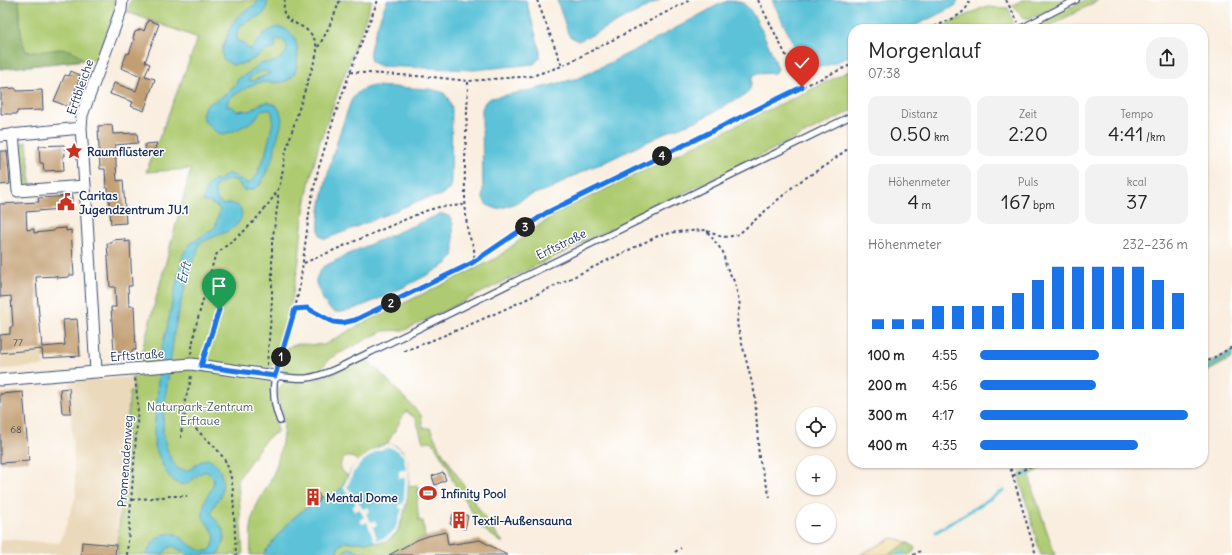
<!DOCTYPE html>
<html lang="de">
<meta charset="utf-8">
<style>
body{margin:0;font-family:Delius,sans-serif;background:#f2f2f2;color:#222;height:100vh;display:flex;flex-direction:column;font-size:15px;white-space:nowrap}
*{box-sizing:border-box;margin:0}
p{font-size:13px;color:#767676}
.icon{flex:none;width:22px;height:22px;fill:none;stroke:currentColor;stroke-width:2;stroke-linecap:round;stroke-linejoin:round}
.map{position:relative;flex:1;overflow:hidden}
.details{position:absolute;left:848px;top:24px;width:360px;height:444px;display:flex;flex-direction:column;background:#fff;border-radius:16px;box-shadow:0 1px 3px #0004}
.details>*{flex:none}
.fabs{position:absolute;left:796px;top:407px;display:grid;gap:8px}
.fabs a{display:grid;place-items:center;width:40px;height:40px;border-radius:50%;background:#fff;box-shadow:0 1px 3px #0004;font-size:20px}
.pin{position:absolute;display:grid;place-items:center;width:34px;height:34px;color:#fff;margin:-41px -17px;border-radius:50% 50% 50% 0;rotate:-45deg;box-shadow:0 0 4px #0007}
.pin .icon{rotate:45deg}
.km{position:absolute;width:20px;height:20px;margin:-10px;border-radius:50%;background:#222;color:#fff;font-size:11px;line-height:20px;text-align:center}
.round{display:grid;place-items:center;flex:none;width:42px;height:42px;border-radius:16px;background:#f2f2f2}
.overview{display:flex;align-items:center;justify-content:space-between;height:68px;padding:0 20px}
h1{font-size:22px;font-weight:600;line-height:30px}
.stats{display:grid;grid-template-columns:repeat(3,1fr);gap:6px;height:68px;padding:4px 20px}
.stats div{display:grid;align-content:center;border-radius:10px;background:#f2f2f2;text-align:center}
.stats b{font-size:20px;font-weight:600}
.stats small{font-size:11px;font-weight:400}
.stats p{font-size:11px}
.chart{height:112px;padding:8px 20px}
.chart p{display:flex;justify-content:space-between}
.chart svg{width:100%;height:72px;margin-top:4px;stroke:#1a73e8;stroke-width:6}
ul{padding:0 20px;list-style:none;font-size:13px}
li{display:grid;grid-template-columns:64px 48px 1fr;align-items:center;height:30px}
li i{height:10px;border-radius:5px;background:#1a73e8}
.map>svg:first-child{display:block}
.built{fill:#ead9ba}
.green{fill:#aecb71;stroke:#647d68}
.forest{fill:#8aaf63;stroke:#526f60}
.sand{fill:#eeda9e;stroke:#84847e}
.water{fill:#5bc2d8;stroke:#3b789b;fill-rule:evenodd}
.pier{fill:#f9eedf;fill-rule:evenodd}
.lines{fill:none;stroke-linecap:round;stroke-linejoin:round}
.stream{stroke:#5bc2d8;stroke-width:3}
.building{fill:#c29f72}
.service-casing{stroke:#3c4c71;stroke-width:8}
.minor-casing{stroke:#3c4c71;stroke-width:13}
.path{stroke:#3c4c71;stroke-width:2;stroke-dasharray:3 3;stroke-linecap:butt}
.service{stroke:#fff;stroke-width:5.5}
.minor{stroke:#fff;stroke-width:11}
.route-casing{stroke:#fff;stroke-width:8}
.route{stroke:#1a73e8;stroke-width:5}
.labels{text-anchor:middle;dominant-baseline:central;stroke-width:3;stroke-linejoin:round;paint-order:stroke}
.number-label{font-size:10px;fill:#454b63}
.street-label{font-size:12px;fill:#1b2f5e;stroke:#fff}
.poi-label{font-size:12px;font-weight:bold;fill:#1b2f5e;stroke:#fff;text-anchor:start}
.park-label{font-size:12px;fill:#475e64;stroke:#fff}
.water-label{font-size:13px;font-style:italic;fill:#2e5b83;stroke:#fff}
</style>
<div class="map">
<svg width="1232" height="555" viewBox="0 0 1232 555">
<rect width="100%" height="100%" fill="#fff"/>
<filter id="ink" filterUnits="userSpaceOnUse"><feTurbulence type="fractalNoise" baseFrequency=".025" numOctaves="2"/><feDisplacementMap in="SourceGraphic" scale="8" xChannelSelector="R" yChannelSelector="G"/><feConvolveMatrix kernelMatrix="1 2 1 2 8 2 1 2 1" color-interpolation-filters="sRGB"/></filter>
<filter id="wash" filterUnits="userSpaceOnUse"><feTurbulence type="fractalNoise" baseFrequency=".012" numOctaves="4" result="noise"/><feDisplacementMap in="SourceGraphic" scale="16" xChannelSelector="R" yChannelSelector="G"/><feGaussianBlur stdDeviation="0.9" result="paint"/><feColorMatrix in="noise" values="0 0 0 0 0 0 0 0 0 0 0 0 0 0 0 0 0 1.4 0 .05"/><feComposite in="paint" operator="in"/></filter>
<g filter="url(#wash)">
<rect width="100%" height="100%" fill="#f9eedf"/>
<path class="built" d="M 37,293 L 44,366 L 0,369 L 0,297 L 23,294 Z
M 132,377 L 134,390 L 130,391 L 117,555 L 0,555 L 0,539 L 60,543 L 76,496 L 69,382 Z"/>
<path class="green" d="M 0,0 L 114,0 L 116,9 L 96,59 L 0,69 Z
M 131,0 L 372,0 L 319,144 L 309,184 L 303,216 L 299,260 L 292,299 L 275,364 L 273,366 L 270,365 C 271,379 271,393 273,407 C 274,415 277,423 277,432 L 265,440 L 238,479 L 243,555 L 117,555 L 130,391 L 134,390 L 132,377 L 143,374 L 142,363 L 143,359 L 140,358 L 191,169 L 146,172 L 198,38 L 127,12 Z
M 1022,0 L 1067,0 C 1060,4 1033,20 1026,18 C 1020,17 1016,9 1013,5 Z
M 1085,0 L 1099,0 L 1044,29 L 1029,29 Z
M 984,7 L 1008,8 C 1011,15 1016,23 1008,29 L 937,29 Z
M 853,69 L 853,110 L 405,330 L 383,331 L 330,358 L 320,370 L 309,374 L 295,374 L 284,372 L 282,366 L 286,348 L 298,344 L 324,345 L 363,323 L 495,259 L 554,214 Z
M 27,142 L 31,186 L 28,186 L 24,182 L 26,172 C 21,164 22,165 24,156 L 20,149 L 22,143 Z
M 1232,351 L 1232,358 L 1203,374 L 1203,367 Z
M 366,359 L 371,363 L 421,415 L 423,428 L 430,428 L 439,447 L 492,529 L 503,542 L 501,542 L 482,528 L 456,486 L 452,479 L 449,468 L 432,441 L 423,442 L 416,419 L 406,411 L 387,444 L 374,449 L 358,461 C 345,449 332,466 348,476 L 341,489 L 335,493 L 320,499 L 317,504 C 314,505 311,505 308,507 C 291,517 275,538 263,555 L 251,555 C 250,539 250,522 256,507 C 260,499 264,492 268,485 C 276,472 279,456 282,442 C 283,435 284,427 284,420 C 283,406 268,388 289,381 L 319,379 L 362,360 Z
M 1039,463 L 1051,463 L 1030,475 L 1032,487 L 1055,555 L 1041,555 L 1019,477 L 1021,473 Z
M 408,486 L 418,486 C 417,498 417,509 419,521 L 423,521 L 425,537 L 407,545 L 391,555 L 370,555 L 366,552 L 358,552 L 347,549 L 344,551 L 342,555 L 335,555 L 339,546 L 345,542 L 381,542 C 386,541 391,539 395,535 C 403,525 407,499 408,486 Z
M 908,543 L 912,545 L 915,548 L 914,551 L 909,555 L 887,555 Z"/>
<path class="forest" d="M 0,0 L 19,0 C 21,15 19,38 26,51 C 45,56 69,39 83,60 L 0,69 Z"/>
<path class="sand" d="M 892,538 L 899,539 L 908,543 L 887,555 L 860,555 Z"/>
<path class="water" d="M 259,0 L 268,0 L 266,10 L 263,14 L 243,24 L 237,32 L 237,40 L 238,41 L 243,43 L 249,49 L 250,49 C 256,46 257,42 260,38 C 263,34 271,29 275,28 C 279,26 284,28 287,30 C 290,32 294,35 295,39 C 299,47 299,70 292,77 C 282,87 269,80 257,83 C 251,85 232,96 228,100 L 227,107 L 231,106 L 237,111 L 244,110 L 249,111 L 260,104 L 267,102 L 276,105 L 280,111 L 282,119 L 281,126 L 276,142 L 274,156 L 260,185 L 254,189 L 249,190 L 243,190 L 237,181 L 230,179 C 227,181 219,183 216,186 C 212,192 218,203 224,205 C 230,202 236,203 241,209 C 247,231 212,235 199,244 L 197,253 L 192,263 C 185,287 178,310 174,334 C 172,347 171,360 169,373 C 166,391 163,412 163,431 C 163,439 171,465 179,469 C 193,475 195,460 208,459 L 215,463 L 219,468 L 223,481 L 221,497 L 216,502 L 211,512 C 213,518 216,520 220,525 C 228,536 223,544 218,555 L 187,555 L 184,552 L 173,546 L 168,548 L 162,555 L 146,555 C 153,541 159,531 177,534 C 184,540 200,555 210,550 C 212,548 213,545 214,542 C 218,529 202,525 203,513 C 203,510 204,504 205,501 C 208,493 219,482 210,474 C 199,463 190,495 174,481 C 165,474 161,461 157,452 C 151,439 155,424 156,410 C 158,390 158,369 161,350 C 163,341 166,332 168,323 C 172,300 178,278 183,255 L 189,245 L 215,227 L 220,210 L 218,207 L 209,202 L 203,202 C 204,196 206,185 212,182 C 214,180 218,181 221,179 C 223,177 225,174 229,174 C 237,175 241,183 249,183 L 259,173 L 258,170 L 265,156 L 273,122 L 273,117 L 271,110 L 263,109 L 255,119 L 248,124 L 234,131 L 224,134 L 217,133 L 205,122 L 202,115 L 205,106 L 223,96 L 235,85 L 238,79 L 253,70 L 261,63 C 265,62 269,64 273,62 C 277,61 284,56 286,52 C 290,45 282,37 275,40 L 276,45 L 274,49 L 267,50 L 250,61 L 241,64 L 232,65 L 223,59 L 222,50 L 232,23 L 239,15 L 256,4 ZM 264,71 L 271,73 L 252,81 L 249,80 C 252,74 259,72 264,71 Z
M 387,0 L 526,0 L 540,50 L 540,58 L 534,64 L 474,70 L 380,66 C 376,64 371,63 370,58 C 367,49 383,11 387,0 Z
M 557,0 L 660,0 L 590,36 L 578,41 L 571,37 L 568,33 Z
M 772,0 L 958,0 L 956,5 L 951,8 L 908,29 L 853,29 L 853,54 C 843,59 820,71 809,67 C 805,65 803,61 800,58 Z
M 727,1 C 733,1 741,1 745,5 C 755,11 772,53 777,66 L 778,69 L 775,73 L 757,74 L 752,77 L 750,89 L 744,96 L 729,103 L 716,111 L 696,121 L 672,130 L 601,164 L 592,167 L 572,177 L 554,187 L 531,195 L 509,206 L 497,209 L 487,205 L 483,199 L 482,109 L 485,102 L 491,98 L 532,90 L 579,78 L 645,45 L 716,6 Z
M 374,86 L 429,89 L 438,91 L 444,93 L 448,98 L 452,109 L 451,179 L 450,189 L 439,196 L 423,199 L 349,230 L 325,239 L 320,236 C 317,224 320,211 322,199 C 329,164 339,134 351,101 C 357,91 363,88 374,86 Z
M 440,214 L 443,214 L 450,217 L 453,224 L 454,251 L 453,256 L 448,263 C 433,273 351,316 336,312 C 325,309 320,293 316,283 C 315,278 320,271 323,267 L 359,249 Z
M 387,444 C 395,444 403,448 406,457 C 413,472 406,519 396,533 C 393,538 387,541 381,542 L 345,542 L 339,546 L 335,555 L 263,555 C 275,538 291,517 308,507 C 311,505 314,505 317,504 L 320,499 L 335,493 L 341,489 L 351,470 L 364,456 L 377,447 Z
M 419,488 L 437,488 L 437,498 L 419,497 Z
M 350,548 L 358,552 L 366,552 L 370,555 L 342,555 L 344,551 Z"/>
<path class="pier" d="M 387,444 L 391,444 L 399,448 L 407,457 L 409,470 L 407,497 L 403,516 L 396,533 L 386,541 L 375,542 L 367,522 L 362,524 L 360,520 L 364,517 L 359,509 L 355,512 L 352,507 L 356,504 L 343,487 L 351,470 L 359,460 L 374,449 ZM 389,447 L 398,451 L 403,456 L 404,459 L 406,470 L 399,470 L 399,478 L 405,478 L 404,499 L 403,504 L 400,504 L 399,508 L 402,509 L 398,521 L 394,531 L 385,538 L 377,540 L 373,527 L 377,525 L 375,521 L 371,522 L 366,514 L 370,511 L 368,507 L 363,509 L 358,501 L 362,498 L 359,494 L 355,497 L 347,487 L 353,473 L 362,462 L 377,451 Z"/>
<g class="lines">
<path class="stream" d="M 1203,371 L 1232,354
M 164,401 L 167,405 L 174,410
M 1043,465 L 1046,463
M 1023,476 L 1030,473
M 936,532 L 1004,490
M 898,555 L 905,551"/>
</g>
<g id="blocks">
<path class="building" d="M 148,20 L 159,24 L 145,62 L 150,64 L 145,76 L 155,79 L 144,111 L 131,106 L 133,102 L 110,94 L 114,83 L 136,91 L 141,76 L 121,68 L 127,53 L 129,54 L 134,40 L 133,38 L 135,32 L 141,29 L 144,31 Z
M 71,71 L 80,75 L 78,80 L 79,80 L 69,107 L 54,101 L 65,75 L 69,76 Z
M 15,88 L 17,91 L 42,90 L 43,110 L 17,111 L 17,114 L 1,114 L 1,89 Z
M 112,125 L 113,134 L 137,133 L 138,143 L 115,145 L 117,181 L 123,180 L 126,223 L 111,224 L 108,188 L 106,188 L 105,169 L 100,169 L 98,126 Z
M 157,143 L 153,154 L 145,154 L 145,144 Z
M 64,145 L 65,156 L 63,156 L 64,170 L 44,171 L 43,163 L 40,163 L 39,146 Z
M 0,151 L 7,151 L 10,184 L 0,185 Z
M 72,196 L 72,208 L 26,212 L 27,230 L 34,229 L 34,233 L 54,231 L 54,229 L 66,228 L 66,231 L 71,230 L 74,275 L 69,275 L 69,277 L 57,278 L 57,276 L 36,277 L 37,293 L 42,347 L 65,345 L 63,320 L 77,319 L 80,356 L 43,358 L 42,349 L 0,353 L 0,335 L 10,334 L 10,327 L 13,327 L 11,296 L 0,297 L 0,204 L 39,202 L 38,198 Z
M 125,239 L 125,242 L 130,241 L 132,286 L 128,286 L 129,306 L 134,306 L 136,350 L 132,350 L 132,353 L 119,353 L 119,351 L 114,351 L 111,307 L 116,307 L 115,289 L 115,287 L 110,287 L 107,243 L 112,243 L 112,240 Z
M 69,388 L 71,413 L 62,413 L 60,389 Z
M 23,392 L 29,461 L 0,463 L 0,394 Z
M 443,472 L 446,480 L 435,485 L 432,476 Z
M306 498a7 7 0 1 1 14 0a7 7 0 1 1-14 0Z
M 454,511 L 468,516 L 465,529 L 450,524 Z
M 446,532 L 448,545 L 480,540 L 507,555 L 389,555 L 417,540 L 428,536 Z
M 82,542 L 116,545 L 115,555 L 81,555 Z"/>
</g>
</g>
<g filter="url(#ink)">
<use href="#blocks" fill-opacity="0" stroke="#3c4c71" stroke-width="1"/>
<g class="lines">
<g class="service-casing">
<path id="service" d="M 1020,29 L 1076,0
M 280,421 C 274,406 272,392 275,376 C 286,377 296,379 307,378 C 329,375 350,361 371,352 L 853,115"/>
</g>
<g class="minor-casing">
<path id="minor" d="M 13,134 L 18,191 L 85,186
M 0,136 L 81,128
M 96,371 L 85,186 L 81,128 L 82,115 L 121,10 L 122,0
M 0,380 L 191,364 L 275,376"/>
</g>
<path class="path" d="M 537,0 L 562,66
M 758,0 L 802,87
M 1006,0 L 1018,22
M 929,29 C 943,22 966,17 970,0
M 318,47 C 327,33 334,16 340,0
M 350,72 L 432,77 L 468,81 L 532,76 L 562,66 L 690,0
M 468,82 C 467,129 462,180 467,226 C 468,240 478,247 473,262
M 850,123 L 853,129
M 707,231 C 721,237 724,239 739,234 L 796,184 L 826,165 L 853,145
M 304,263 L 425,211 L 439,207 L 465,205
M 295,309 L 307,308 L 333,322 L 341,323 L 355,320 L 472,263 L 546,213 L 802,87 L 853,64
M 404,351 C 491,319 574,276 658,236 L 675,232 L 706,230 L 723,252 L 726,266 L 735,283 L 740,305 L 738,313 L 737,324 L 755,395 L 759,458 L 770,497
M 191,354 L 195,329 L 215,256 C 223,247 234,240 243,232 C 255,221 267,207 276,193 C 282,185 283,165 285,155 C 295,120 306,87 317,53 C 317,22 287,27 284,13 C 283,9 284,4 285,0
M 203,357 L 219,310
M 1203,364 L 1232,347
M 267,365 L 272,301 L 272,243 L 278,202 L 278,192
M 277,367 L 295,309 L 300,285 L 310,206 L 318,170 L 332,124 L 350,72 L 378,0
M 184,415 C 195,432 214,442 224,459 C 230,469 232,481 233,492 L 236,555
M 181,438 L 183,408 L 190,383 L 191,375
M 1009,463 L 1036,555
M 1013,476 L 1035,463
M 132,500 L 171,496 L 187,496
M 675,552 L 681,548
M 127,555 L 137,424 L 138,404 L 135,378
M 913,555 L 920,551"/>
<use href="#service" class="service"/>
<use href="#minor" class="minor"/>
</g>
</g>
<g class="lines" filter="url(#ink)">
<g class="route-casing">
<path id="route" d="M 219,310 L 201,366 L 275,376 L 295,309 L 307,308 L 333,322 L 342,323 L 355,320 L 472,263 L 546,213 L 802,87"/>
</g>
<use href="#route" class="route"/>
</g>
<defs>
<g id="sight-bare" transform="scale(1.38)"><path d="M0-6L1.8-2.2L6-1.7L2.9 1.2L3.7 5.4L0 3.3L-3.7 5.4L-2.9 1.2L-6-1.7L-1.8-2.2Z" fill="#c8321e" stroke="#fff" stroke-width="2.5" paint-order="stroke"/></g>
<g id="civic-bare" transform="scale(1.38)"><path d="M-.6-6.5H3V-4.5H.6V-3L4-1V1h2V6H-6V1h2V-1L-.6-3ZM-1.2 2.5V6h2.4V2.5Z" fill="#c8321e" stroke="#fff" stroke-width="2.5" paint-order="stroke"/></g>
<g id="stadium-bare" transform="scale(1.38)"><path d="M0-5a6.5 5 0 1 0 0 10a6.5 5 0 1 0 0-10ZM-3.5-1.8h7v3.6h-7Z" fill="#c8321e" stroke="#fff" stroke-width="2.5" paint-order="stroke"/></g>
<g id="building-bare" transform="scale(1.38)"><path d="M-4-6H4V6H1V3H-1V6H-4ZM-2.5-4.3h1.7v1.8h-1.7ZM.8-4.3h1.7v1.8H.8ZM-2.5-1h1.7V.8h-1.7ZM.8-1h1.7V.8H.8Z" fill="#c8321e" stroke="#fff" stroke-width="2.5" paint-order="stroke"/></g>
</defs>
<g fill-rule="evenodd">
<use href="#sight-bare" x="74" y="151"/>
<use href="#civic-bare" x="66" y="202"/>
<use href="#stadium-bare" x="428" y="493"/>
<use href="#building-bare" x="313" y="497"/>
<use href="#building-bare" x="459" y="520"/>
</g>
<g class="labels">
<g class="number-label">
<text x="18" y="342">77</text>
<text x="16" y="429">68</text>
</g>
<g class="street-label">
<text transform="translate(80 87) rotate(-71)">Erftbleiche</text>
<text transform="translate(561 244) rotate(-26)">Erftstraße</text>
<text transform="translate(137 355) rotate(-4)">Erftstraße</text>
<text transform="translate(125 461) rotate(-86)">Promenadenweg</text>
</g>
<g class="poi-label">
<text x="87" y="151">Raumflüsterer</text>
<text x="79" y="195">Caritas<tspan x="79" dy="14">Jugendzentrum JU.1</tspan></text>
<text x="441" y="493">Infinity Pool</text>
<text x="326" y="497">Mental Dome</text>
<text x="472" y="520">Textil-Außensauna</text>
</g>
<g class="park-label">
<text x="200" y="406">Naturpark-Zentrum<tspan x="200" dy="14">Erftaue</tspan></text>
</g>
<g class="water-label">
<text transform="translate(184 273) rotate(-76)">Erft</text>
</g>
</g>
</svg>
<div class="fabs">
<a><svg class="icon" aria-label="locate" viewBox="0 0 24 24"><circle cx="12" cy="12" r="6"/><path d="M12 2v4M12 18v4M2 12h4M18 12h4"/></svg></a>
<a>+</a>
<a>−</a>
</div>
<div class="pin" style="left:219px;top:310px;background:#1e9e55"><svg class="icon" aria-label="arrive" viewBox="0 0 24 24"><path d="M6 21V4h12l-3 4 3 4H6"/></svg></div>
<div class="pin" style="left:802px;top:87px;background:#d93025"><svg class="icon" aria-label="check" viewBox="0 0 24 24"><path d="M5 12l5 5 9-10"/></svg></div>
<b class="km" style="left:281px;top:357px">1</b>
<b class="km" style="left:391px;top:303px">2</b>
<b class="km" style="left:525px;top:227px">3</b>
<b class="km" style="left:662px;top:156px">4</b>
<section class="details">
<div class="overview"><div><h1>Morgenlauf</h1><p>07:38</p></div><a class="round"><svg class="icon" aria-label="share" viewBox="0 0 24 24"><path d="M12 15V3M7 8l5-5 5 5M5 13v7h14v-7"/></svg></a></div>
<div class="stats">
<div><p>Distanz</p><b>0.50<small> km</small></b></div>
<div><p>Zeit</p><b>2:20</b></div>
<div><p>Tempo</p><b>4:41<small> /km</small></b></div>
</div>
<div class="stats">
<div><p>Höhenmeter</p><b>4<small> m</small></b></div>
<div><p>Puls</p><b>167<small> bpm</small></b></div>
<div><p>kcal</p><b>37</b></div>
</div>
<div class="chart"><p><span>Höhenmeter</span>232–236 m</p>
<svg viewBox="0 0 160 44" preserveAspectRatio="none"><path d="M5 44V38M15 44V38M25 44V38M35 44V30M45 44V30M55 44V30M65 44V30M75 44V22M85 44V14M95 44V6M105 44V6M115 44V6M125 44V6M135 44V6M145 44V14M155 44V22"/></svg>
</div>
<ul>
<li><b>100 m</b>4:55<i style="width:57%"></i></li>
<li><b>200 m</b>4:56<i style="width:56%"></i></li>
<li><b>300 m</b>4:17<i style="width:100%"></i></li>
<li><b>400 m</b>4:35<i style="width:76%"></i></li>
</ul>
</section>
</div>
